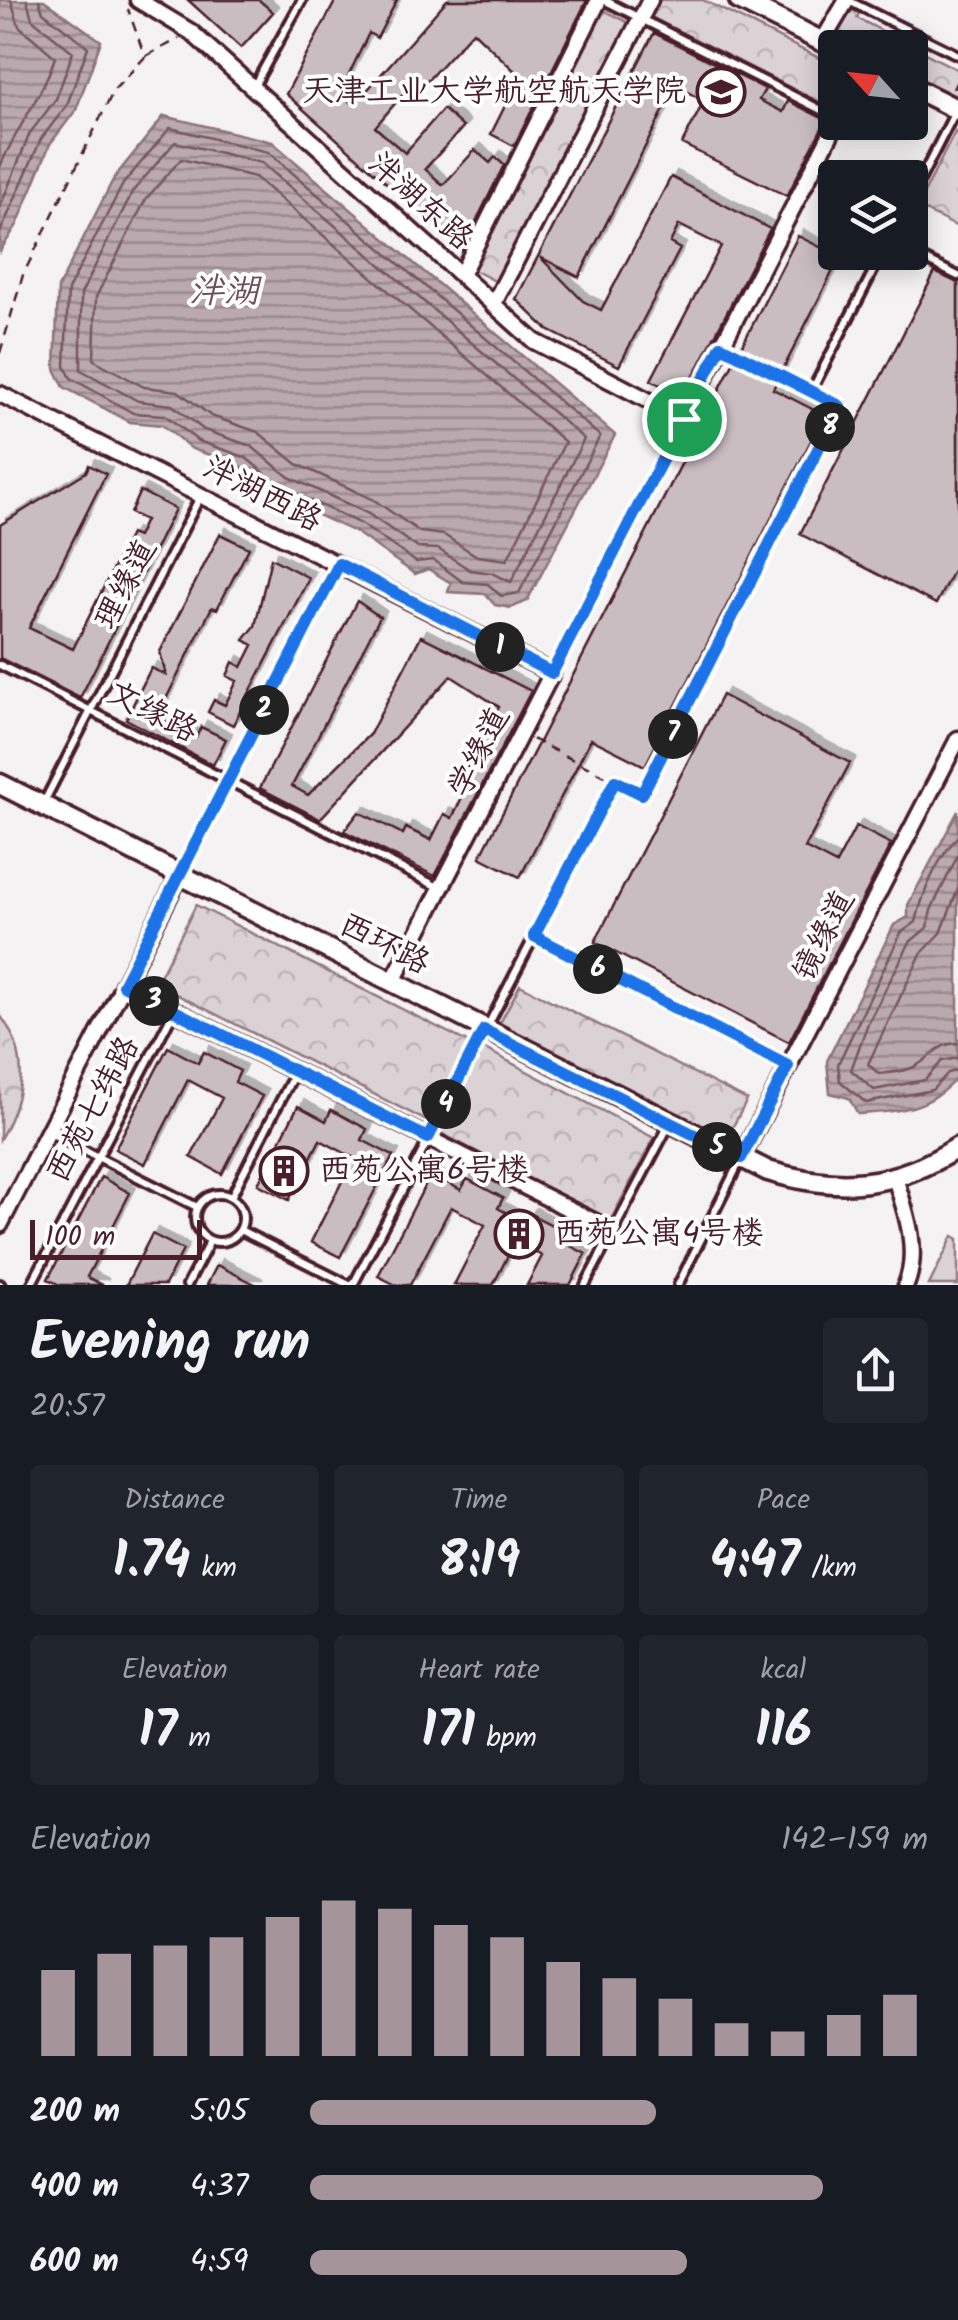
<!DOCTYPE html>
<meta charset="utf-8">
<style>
body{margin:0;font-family:Kalam,"LXGW WenKai TC",sans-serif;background:#20242c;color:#f1f3f6;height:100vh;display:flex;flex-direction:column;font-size:38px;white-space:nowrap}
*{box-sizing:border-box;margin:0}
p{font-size:32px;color:#9ea1a6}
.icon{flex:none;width:55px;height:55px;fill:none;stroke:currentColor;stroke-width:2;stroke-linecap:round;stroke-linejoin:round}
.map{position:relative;height:1285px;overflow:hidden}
.panel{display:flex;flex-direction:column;background:#171b24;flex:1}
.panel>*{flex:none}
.needle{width:65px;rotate:297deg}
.buttons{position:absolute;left:818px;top:30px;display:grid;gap:20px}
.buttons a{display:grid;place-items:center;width:110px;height:110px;border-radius:10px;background:#171b24;box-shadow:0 5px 25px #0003;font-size:50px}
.scale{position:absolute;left:30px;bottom:25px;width:172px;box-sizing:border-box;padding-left:10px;border:5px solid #4a1f2b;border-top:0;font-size:28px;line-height:35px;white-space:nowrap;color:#4a1f2b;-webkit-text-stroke:8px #fff;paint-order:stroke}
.pin{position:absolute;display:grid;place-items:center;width:85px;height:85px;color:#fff;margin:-42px;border:5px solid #fff;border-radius:50%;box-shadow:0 2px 10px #0007}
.km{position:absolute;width:50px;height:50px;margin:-25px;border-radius:50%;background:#222;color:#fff;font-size:28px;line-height:50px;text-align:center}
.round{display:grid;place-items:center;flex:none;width:105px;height:105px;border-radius:10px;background:#20242c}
.head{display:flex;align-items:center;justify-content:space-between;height:170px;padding:0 30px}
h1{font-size:55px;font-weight:700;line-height:75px}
.figures{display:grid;grid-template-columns:repeat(3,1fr);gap:15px;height:170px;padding:10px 30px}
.figures div{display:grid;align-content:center;border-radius:10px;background:#20242c;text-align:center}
.figures b{font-size:50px;font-weight:700}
.figures small{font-size:28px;font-weight:400}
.figures p{font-size:28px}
.chart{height:280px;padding:20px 30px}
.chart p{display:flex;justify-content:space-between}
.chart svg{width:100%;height:180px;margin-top:10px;stroke:#a6949b;stroke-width:6}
ul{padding:0 30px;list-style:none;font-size:32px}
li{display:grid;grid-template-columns:160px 120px 1fr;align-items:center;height:75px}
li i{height:25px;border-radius:12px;background:#a6949b}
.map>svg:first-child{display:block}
.forest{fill:url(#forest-crowns);stroke:#927880;stroke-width:2.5}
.pitch{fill:#dbd2d5;stroke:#927880;stroke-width:2.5}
.water{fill:url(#water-rules);stroke:#8d727a;stroke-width:2.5}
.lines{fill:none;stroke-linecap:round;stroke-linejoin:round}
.shore{stroke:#77565f;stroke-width:2.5}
.building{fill:#cabdc1;stroke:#4a1f2b;stroke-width:2.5;filter:url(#shadow)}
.service-casing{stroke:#4a1f2b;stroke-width:14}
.minor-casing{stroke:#4a1f2b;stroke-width:21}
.tertiary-casing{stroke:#4a1f2b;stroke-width:25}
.path{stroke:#4a1f2b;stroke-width:2.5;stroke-dasharray:10 8;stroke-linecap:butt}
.service{stroke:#fff;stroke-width:6}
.minor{stroke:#fff;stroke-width:14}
.tertiary{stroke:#fff;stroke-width:18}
.route-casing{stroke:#fff;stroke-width:20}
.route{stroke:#1a73e8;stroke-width:12}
.labels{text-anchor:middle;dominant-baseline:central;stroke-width:8;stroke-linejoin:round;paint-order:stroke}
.poi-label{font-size:32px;fill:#4a1f2b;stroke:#fff;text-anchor:start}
.street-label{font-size:32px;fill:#4a1f2b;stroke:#fff}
.water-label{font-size:35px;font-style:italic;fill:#714f59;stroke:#fff}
</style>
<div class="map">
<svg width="958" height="1285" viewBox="0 0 958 1285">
<defs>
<pattern id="forest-crowns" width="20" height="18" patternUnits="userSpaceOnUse" patternTransform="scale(2.5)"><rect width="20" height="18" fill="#dbd2d5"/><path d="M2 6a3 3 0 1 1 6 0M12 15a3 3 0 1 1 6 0" fill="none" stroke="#bdb4b7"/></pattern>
<pattern id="water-rules" width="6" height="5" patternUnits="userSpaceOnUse" patternTransform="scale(2.5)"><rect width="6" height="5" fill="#baa9ae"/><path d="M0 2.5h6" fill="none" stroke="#99898e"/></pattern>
<filter id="shadow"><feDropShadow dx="6" dy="-6" stdDeviation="0" flood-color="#0004"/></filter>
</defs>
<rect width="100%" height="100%" fill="#f4f2f2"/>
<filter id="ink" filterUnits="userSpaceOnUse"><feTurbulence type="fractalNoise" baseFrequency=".01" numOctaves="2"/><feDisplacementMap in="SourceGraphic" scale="20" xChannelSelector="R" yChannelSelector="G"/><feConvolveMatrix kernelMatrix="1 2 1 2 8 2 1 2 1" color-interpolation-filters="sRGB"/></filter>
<g filter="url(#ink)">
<path class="forest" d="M 659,0 L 703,0 L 835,66 L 831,108 L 651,17 Z
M 602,9 L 631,24 L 499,283 L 470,268 Z
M 850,9 L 859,13 L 857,18 L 958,70 L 958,98 L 910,73 L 910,48 L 860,47 L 836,35 Z
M 955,132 L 958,133 L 958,227 L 917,207 Z
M 196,905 L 469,1043 L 429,1122 L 156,984 Z
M 520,985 L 747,1100 L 723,1145 L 498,1027 Z
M 0,1015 C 31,1056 24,1097 0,1139 Z
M 483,1048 L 654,1138 L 610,1221 L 439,1132 Z"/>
<path class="pitch" d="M 953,1236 L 958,1239 L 958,1285 L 929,1285 Z"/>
<path class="water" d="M 0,0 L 44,0 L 101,41 L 76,110 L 50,144 L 17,225 L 0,251 Z
M 164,116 L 272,142 L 615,435 L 527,601 L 511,608 L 495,605 L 485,594 L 448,592 L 451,583 L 428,569 L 415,574 L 357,533 L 278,497 L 241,466 L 192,449 L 162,425 L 130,422 L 64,387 L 55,369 L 58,288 L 114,178 Z
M 958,811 L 958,1076 C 931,1109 900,1112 858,1114 L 849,1098 L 830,1093 L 827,1061 L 894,925 L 908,917 L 908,905 Z"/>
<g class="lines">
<path class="shore" d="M 170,128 L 268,152 L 600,436 L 519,593 L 501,596 L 488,584 L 463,582 L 433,560 L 416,562 L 361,524 L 283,488 L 245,457 L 198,441 L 165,415 L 133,413 L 71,378 L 65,366 L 68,290 L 123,184 Z
M 175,142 L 262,163 L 584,439 L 511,582 L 492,573 L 470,570 L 438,549 L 418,548 L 367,513 L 289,477 L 251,446 L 204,430 L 172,405 L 138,401 L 81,370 L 81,294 L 133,191 Z
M 181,159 L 255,177 L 565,442 L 507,560 L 477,556 L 444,535 L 420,532 L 374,500 L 297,464 L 258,432 L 211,416 L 178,391 L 144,387 L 94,360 L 96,297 L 146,199 Z
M 0,167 C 16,128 42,97 55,57 L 19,26 L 11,0
M 0,207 L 30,133 L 56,99 L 73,52 L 32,19 L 27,0
M 0,233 L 41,139 L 67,105 L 88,47 L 43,12 L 39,0
M 958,836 C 937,860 923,892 916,922 L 901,933 L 838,1064 L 840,1081 L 866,1103 L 932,1090 L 948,1073 L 958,1070
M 958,855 L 931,910 L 928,927 L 910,942 L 868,1023 L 851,1070 L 874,1090 L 925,1080 L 942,1061 L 958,1058
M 958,889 L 941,933 L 921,954 L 868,1064 L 879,1074 C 890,1073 903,1072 914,1067 C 931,1059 935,1044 958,1043"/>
</g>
<path class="building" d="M 188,0 L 259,0 L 273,12 L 241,48 Z
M 336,0 L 397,0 L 377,38 L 369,33 L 340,93 L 354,105 L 447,0 L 587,0 L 514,146 L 491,134 L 520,76 L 473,31 L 425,83 L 418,76 L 375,127 L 405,153 L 443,109 L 463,127 L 425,169 L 443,185 L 475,150 L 490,163 L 495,157 L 504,165 L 462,250 L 286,94 Z
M 654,33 L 765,89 L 759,100 L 783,112 L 788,101 L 826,120 L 787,196 L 682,144 L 704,101 L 676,86 L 579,277 L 540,257 L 583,301 L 601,310 L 671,177 L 770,229 L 683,397 L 651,380 L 721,246 L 679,225 L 670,243 L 680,249 L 619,366 L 548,330 L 516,299 Z
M 798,236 L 840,257 L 773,389 L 824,415 L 645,766 L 591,739 L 520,877 L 480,857 Z
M 935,272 L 958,283 L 958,561 L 936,604 L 800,534 Z
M 89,465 L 106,474 L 29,628 L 73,649 L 130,534 L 137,537 L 145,520 L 130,513 L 140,491 L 175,509 L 80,698 L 0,658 L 0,525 L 86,472 Z
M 220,534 L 249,548 L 217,609 L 212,607 L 157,717 L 196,737 L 201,727 L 226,739 L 213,765 L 126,719 L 151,668 L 166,675 L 160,652 Z
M 271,558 L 309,578 L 233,725 L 208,712 L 214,700 L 225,705 L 237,681 L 227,676 L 233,662 L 242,667 L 253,645 L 244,640 L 255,626 Z
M 357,601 L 380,617 L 292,786 L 308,795 L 370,734 L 421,636 L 531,691 L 435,876 L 344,831 L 359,812 L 403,834 L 406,828 L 431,840 L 444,814 L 452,818 L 474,772 L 467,768 L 499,707 L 451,676 L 320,819 L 260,788 Z
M 722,695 L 850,763 L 805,848 L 836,864 L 856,826 L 891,844 L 789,1042 L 595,942 Z
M 168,1047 L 198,1063 L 204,1052 L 240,1071 L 235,1082 L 262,1096 L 222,1174 L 191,1157 L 222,1098 L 188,1080 L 145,1164 L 115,1149 Z
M 298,1106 L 326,1121 L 331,1110 L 367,1129 L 362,1140 L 393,1156 L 340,1257 L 311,1242 L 354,1158 L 320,1140 L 289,1200 L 258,1184 Z
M 431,1174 L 461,1190 L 467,1179 L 503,1198 L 498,1208 L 525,1223 L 530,1214 L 560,1229 L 555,1238 L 586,1254 L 570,1285 L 527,1285 L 542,1256 L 515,1242 L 493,1285 L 454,1285 L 485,1225 L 451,1207 L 410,1285 L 396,1285 L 378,1276 Z
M 101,1177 L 130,1193 L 87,1277 L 103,1285 L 60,1285 L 48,1279 Z
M 152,1234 L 183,1250 L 165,1285 L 126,1285 Z
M 217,1265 L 257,1285 L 207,1285 Z"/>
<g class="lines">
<g class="service-casing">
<path id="service" d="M 604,0 L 835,117
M 849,1 L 958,55
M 254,86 L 302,0
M 910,200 L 955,112
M 910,252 L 958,276
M 840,406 L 811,392 L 883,252
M 0,665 L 440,888
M 43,804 L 201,495
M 180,874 L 339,565
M 534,936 L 787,1066
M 48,1132 L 197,1207
M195 1218a24 24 0 1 1 48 0a24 24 0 1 1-48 0Z
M 231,1197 L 294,1074
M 240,1230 L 349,1285
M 0,1284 L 1,1285
M 31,1285 L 174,1011
M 187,1285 L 210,1241
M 353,1285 L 615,781 L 643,794
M 585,1285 L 670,1123
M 678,1285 L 740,1161"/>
</g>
<g class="minor-casing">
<path id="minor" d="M 138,0 L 191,32 L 534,341 L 684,419 L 837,122
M 822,42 L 847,0
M 461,275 L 599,0
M 493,305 L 650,0
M 0,394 L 552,673 L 392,983
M 123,985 L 613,1231
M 741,1158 L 958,739
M 895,1178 C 906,1212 920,1250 906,1285
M 0,1225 L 180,875"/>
</g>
<g class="tertiary-casing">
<path id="tertiary" d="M 739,0 L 835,48
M 910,86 L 958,110
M 0,784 L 768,1171 C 838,1192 895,1188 958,1147"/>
</g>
<path class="path" d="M 146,56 L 179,39
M 953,89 L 958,79
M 732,352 L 801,387
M 0,353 L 23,275 L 114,90 L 145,57 L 128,9
M 558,662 L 678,429
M 532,739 L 605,776
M 648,784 L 837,413"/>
<use href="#service" class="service"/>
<use href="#minor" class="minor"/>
<use href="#tertiary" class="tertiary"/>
</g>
</g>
<g class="lines" filter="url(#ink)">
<g class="route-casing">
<path id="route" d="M 721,346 L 840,406 L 642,794 L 615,781 L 534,936 L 788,1066 L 741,1158 L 484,1030 L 428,1138 L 123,985 L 339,564 L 552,673 Z"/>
</g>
<use href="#route" class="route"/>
</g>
<defs>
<g id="university-ring" transform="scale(2.5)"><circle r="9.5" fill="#fff" stroke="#4a1f2b" stroke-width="1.5"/><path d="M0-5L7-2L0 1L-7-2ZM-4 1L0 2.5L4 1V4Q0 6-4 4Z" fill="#4a1f2b"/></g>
<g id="building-ring" transform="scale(2.5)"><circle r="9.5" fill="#fff" stroke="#4a1f2b" stroke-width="1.5"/><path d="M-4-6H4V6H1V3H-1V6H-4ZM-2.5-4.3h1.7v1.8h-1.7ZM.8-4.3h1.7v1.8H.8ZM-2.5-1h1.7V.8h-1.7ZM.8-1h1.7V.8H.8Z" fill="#4a1f2b"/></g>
</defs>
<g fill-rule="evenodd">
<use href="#university-ring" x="721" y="92"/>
<use href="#building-ring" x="284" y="1171"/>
<use href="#building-ring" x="519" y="1234"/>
</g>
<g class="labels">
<g class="poi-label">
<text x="686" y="92" text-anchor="end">天津工业大学航空航天学院</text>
<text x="319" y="1171">西苑公寓6号楼</text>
<text x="554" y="1234">西苑公寓4号楼</text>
</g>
<g class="street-label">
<text transform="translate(420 202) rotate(42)">泮湖东路</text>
<text transform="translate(262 495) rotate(27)">泮湖西路</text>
<text transform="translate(127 585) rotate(-63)">理缘道</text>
<text transform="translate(152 713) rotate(27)">文缘路</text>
<text transform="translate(480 753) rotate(-63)">学缘道</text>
<text transform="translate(825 936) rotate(-63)">镜缘道</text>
<text transform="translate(384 945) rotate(27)">西环路</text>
<text transform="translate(94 1110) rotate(-62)">西苑七纬路</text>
</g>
<g class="water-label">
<text x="224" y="293">泮湖</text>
</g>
</g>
</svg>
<div class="buttons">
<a><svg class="needle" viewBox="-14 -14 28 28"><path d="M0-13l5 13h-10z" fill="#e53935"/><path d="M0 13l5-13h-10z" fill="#9ea1a6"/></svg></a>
<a><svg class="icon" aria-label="layers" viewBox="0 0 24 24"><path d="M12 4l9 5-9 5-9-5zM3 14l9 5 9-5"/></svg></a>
</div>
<div class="scale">100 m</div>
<div class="pin" style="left:684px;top:419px;background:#1e9e55"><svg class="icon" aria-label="arrive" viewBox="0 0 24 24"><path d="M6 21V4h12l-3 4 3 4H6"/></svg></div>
<b class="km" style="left:500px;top:647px">1</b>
<b class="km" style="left:264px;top:710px">2</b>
<b class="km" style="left:154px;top:1001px">3</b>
<b class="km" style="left:446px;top:1104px">4</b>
<b class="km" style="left:717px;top:1147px">5</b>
<b class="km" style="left:598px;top:969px">6</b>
<b class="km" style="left:673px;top:734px">7</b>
<b class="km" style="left:830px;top:427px">8</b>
</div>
<section class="panel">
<div class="head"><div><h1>Evening run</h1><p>20:57</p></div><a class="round"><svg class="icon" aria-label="share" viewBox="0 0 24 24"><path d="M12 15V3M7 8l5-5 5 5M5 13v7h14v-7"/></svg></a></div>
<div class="figures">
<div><p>Distance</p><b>1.74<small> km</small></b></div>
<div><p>Time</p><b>8:19</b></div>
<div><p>Pace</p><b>4:47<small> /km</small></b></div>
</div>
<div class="figures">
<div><p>Elevation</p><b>17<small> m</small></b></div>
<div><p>Heart rate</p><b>171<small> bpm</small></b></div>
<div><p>kcal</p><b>116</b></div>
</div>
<div class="chart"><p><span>Elevation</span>142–159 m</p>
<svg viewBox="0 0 160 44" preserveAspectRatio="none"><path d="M5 44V23M15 44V19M25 44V17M35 44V15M45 44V10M55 44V6M65 44V8M75 44V12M85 44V15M95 44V21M105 44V25M115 44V30M125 44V36M135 44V38M145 44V34M155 44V29"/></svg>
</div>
<ul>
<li><b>200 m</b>5:05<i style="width:56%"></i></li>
<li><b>400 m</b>4:37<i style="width:83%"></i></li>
<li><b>600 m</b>4:59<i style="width:61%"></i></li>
</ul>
</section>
